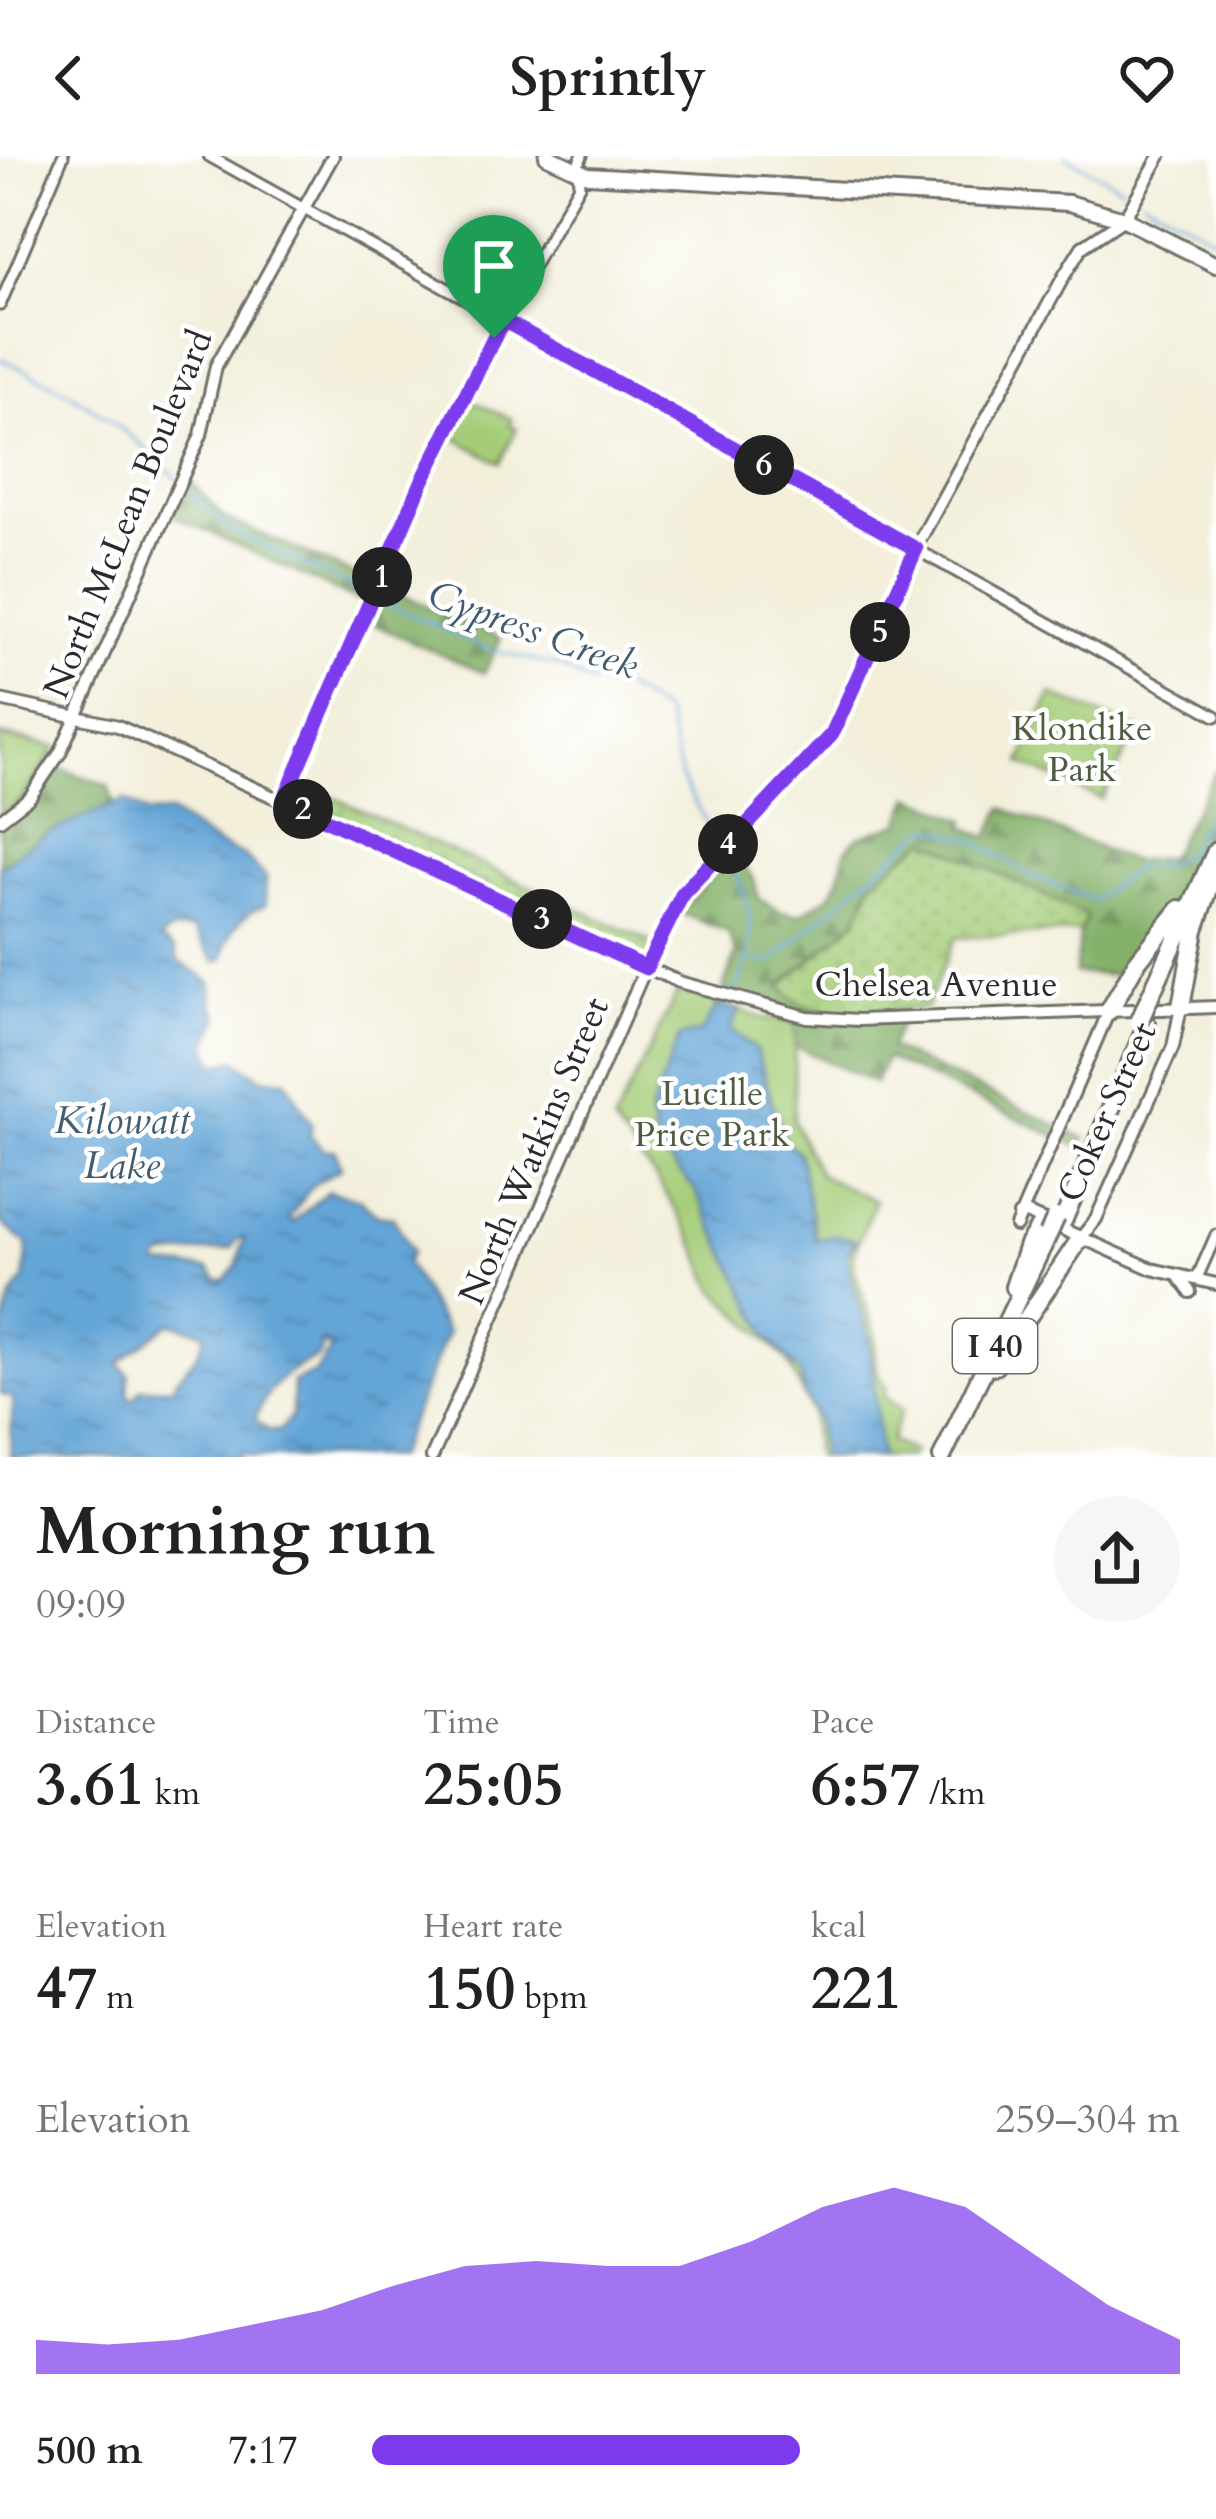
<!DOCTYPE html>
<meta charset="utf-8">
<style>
body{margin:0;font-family:Cardo,serif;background:#f6f6f6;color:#222;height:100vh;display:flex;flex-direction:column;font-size:45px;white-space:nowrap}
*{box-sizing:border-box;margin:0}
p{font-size:39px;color:#767676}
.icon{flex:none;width:66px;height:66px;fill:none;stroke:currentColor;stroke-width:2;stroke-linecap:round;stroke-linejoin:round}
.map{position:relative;height:1301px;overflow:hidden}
.side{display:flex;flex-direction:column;background:#fff;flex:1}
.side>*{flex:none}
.pin{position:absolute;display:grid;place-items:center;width:102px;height:102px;color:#fff;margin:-123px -51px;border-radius:50% 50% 50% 0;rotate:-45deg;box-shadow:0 0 12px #0007}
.pin .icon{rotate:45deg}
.km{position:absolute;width:60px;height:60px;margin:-30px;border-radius:50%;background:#222;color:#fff;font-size:33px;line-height:60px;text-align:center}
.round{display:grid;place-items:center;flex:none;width:126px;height:126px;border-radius:63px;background:#f6f6f6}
.overview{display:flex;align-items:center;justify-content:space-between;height:204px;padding:0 36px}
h1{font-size:66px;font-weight:800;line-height:90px}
.stats{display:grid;grid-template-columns:repeat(3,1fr);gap:18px;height:204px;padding:12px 36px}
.stats div{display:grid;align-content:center}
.stats b{font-size:60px;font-weight:800}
.stats small{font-size:33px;font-weight:400}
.stats p{font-size:33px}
.chart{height:336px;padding:24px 36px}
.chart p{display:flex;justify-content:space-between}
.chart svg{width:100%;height:216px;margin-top:12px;fill:#7c3aed;opacity:.7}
ul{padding:0 36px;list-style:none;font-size:39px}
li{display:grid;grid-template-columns:192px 144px 1fr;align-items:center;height:90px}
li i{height:30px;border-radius:15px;background:#7c3aed}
header{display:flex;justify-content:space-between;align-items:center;height:156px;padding:0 36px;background:#fff;font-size:54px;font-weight:800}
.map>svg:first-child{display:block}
.grass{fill:url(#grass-dots);stroke:#687c52;stroke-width:3}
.forest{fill:url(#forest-firs);stroke:#586e4a;stroke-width:3}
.park{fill:#a5cd79;stroke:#687c52;stroke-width:3}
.water{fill:url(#water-ripples);stroke:#486881;stroke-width:3;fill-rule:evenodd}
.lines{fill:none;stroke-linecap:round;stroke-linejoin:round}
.stream{stroke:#64a5d7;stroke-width:3}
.tertiary-casing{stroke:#717069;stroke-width:15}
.secondary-casing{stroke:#717069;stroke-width:16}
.primary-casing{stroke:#717069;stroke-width:20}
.motorway-casing{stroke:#717069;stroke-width:22}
.tertiary{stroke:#fff;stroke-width:9}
.secondary{stroke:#fff;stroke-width:10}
.primary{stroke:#fff;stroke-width:14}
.motorway{stroke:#fff;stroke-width:16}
.motorway-bridge-casing{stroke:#717069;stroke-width:22;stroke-linecap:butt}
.motorway-bridge{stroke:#fff;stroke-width:16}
.route-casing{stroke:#fff;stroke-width:24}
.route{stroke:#7c3aed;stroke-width:15}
.labels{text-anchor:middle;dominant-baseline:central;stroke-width:9;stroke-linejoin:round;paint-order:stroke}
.shield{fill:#fff;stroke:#6b6b6b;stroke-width:3}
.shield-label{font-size:33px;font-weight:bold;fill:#2b2b2b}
.street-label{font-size:36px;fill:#2b2b2b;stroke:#fff}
.park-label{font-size:36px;fill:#505c42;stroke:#fff}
.water-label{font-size:39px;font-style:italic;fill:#425c70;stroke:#fff}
</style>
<header><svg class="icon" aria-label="back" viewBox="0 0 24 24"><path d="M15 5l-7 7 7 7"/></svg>Sprintly<svg class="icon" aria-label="heart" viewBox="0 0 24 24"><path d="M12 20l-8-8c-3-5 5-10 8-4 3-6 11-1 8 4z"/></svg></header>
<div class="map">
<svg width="1216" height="1301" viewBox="0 0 1216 1301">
<defs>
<pattern id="grass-dots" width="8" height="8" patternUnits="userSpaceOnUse" patternTransform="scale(3)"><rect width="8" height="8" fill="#a5cd79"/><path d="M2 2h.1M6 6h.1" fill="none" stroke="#8eb069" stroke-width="1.8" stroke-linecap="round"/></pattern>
<pattern id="forest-firs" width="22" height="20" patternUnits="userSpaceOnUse" patternTransform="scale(3)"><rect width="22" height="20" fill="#84b069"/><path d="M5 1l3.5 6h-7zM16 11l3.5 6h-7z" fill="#6c8f57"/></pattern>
<pattern id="water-ripples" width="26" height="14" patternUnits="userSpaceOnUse" patternTransform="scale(3)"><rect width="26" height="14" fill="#64a5d7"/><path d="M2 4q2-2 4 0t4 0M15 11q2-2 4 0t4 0" fill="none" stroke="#5387af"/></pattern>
</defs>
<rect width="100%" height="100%" fill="#fff"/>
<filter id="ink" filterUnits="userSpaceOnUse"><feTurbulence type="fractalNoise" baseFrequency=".00833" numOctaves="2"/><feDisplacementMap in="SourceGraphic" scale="24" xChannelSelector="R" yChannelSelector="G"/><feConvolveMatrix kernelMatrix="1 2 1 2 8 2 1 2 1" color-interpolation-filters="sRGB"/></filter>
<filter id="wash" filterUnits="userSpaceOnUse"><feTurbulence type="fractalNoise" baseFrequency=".004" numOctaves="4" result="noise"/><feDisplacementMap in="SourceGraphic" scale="48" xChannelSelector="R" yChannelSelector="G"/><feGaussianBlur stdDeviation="2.7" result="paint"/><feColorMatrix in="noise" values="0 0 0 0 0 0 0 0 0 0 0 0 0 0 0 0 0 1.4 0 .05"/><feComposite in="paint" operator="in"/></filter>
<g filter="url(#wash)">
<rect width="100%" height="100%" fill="#f3efdb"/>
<path class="grass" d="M 298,625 L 651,786 L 644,804 L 293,639 Z
M 926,683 L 1088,760 L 1080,776 L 955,782 L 926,852 C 883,856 810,870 780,831 L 857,764 L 873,725 Z"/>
<path class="forest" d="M 188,322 L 224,362 L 501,482 L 484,517 L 366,465 L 371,451 L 174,360 Z
M 0,579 L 56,591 L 49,608 L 108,630 L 114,648 L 44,679 L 0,711 Z
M 1216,614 L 1216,683 L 1196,727 L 1121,820 L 1075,817 L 1080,776 L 1087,760 L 926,683 L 873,725 L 857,764 L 780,830 C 806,867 866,858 905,854 L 890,892 L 1085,982 L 1082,992 L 886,902 L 875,927 L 784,885 L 794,865 L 723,832 L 736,798 L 728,776 L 680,757 L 733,697 L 753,721 L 759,743 L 782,756 L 800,759 L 829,740 L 839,723 L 846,694 L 856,682 L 900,667 L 911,640 L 966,664 L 964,670 L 988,682 L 1003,652 L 1130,705 L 1168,702 Z"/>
<path class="park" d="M 470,244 L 512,263 L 510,269 L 517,272 L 500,307 L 453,281 Z
M 1051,538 L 1138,574 L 1101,643 L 1021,607 Z
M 0,581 L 56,591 L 22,643 L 0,659 Z
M 679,833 L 765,863 L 795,866 L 794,966 L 819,1018 L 875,1045 L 854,1096 L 853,1109 L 875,1176 L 877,1216 L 886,1231 L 884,1241 L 902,1254 L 890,1285 L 913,1296 L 910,1301 L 815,1301 L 811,1256 L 787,1204 L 714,1133 L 691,1079 L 656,1022 L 613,967 Z"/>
<path class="water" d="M 124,644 L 148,658 L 170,657 L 216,688 L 244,700 L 266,721 L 265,749 C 241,756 227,779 223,803 L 215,805 L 193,773 L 172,774 L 160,783 L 175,793 L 178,804 L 211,826 L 213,849 L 220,860 L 207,889 L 215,908 L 236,904 L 261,922 L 286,924 L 312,968 L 310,980 L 325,994 L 335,994 L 341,1012 L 313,1029 L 289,1062 L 292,1067 L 328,1035 L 359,1043 L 377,1059 L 393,1061 L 412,1096 L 406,1106 L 447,1177 L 396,1301 L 250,1301 L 241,1296 L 240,1301 L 10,1301 L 13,1243 L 0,1237 C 0,1202 0,1145 24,1125 L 28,1089 L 0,1066 L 0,711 L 44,679 ZM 245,1081 L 237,1110 L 225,1124 L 218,1124 L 209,1113 L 158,1109 L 159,1103 L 166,1100 L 231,1093 L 237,1084 ZM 170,1167 L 203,1176 L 205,1181 L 198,1197 L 171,1231 L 141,1233 L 136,1241 L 128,1241 L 129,1219 L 119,1207 ZM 323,1188 L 332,1192 L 315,1217 L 293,1226 L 292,1260 L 279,1275 L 268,1274 L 255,1264 C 266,1232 287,1214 318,1201 Z
M 718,848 L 740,853 L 730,873 L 756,894 L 784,984 L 799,997 L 816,1084 L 836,1079 L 856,1084 L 847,1097 L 848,1110 L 870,1183 L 880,1301 L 821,1301 L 818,1266 L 802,1234 L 801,1218 L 768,1181 L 694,1032 L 663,998 L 653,975 L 650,957 L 679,881 L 701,876 Z"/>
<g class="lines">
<path class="stream" d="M 1066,0 L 1121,31
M 1143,43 L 1216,82
M 0,203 C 67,230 126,270 176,322
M 182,329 L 228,373 L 369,439
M 377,443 L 489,494 L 559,510 L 587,526 L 613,525 L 666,558 L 681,622 L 719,689
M 724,697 C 754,746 759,781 736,835
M 750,806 L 771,806 L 927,671 L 972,683 L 1029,719 L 1094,744 L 1137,711 L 1166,709 L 1187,698 L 1216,643"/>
</g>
</g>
<g filter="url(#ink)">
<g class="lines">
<g class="tertiary-casing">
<path id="tertiary" d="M 209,0 L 1216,560
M 0,149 L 63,0
M 284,644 L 422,326 L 503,164 L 579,29 L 578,9 L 582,0
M 1197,1122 L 1216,1079"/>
</g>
<g class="secondary-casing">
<path id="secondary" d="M 0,544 L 118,570 L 679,826 L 807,861 L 859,864 L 1216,851
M 0,664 L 30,641 L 60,597 L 201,279 L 216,210 L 333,0
M 1019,1059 L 1026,1057 L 1152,1113 L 1216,1128
M 1016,1070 L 1109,855
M 1080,1083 L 1096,1063 L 1173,891 L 1181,851
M 1179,1121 L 1190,1136
M 432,1301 L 667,763 L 683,737 L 832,578 L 915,393 L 1064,120 L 1082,91 L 1124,63 L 1160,0"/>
</g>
<g class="primary-casing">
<path id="primary" d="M 547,0 L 588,19 L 1069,47 L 1124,63 L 1216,109"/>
</g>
<g class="motorway-casing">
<path id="motorway" d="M 1149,843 L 1216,695
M 1181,851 L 1195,774 L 1212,724
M 1109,855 L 1137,806 L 1180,753
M 1063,1065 L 1147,868
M 1014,1131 L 1028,1089 L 1042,1067
M 995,1210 L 1080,1083
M 942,1301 L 1048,1079"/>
</g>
<use href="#tertiary" class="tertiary"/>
<use href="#secondary" class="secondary"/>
<use href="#primary" class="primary"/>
<use href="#motorway" class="motorway"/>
<g class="motorway-bridge-casing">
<path id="motorway-bridge" d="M 1139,866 L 1149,843
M 1048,1079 L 1056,1061"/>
</g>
<use href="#motorway-bridge" class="motorway-bridge"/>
</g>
</g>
<g class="lines" filter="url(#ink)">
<g class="route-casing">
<path id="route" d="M 503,164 L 916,393 L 832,578 L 683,737 L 646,812 L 284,644 L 422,326 Z"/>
</g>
<use href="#route" class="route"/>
</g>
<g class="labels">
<rect class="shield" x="953" y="1163" width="84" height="54" rx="9"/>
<g class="shield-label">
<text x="995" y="1190">I 40</text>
</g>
<g class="street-label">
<text transform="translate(128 358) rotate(-68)">North McLean Boulevard</text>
<text x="936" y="828">Chelsea Avenue</text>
<text transform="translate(1107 956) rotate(-66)">Coker Street</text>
<text transform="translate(534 995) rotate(-67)">North Watkins Street</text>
</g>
<g class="park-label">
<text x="1082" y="572">Klondike<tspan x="1082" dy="41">Park</tspan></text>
<text x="712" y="937">Lucille<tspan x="712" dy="41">Price Park</tspan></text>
</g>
<g class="water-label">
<text transform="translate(533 474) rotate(20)">Cypress Creek</text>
<text x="122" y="964">Kilowatt<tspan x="122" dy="45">Lake</tspan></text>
</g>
</g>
</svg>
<div class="pin" style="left:494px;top:182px;background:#1e9e55"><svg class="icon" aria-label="arrive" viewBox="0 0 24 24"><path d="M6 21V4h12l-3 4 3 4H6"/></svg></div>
<b class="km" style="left:382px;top:421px">1</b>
<b class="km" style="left:303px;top:653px">2</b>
<b class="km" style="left:542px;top:763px">3</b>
<b class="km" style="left:728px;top:688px">4</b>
<b class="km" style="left:880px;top:476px">5</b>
<b class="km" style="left:764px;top:309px">6</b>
</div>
<section class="side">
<div class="overview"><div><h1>Morning run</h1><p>09:09</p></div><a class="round"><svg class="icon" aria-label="share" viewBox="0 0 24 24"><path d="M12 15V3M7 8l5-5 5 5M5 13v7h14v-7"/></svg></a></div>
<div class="stats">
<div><p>Distance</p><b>3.61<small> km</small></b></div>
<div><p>Time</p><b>25:05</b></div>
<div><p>Pace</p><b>6:57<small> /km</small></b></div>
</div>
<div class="stats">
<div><p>Elevation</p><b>47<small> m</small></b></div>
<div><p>Heart rate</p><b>150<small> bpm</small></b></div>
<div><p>kcal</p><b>221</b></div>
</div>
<div class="chart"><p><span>Elevation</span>259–304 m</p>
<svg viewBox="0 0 160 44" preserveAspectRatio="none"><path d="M0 44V37L10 38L20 37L30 34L40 31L50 26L60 22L70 21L80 22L90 22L100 17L110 10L120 6L130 10L140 20L150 30L160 37V44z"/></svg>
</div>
<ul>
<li><b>500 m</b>7:17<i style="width:53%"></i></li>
</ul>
</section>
